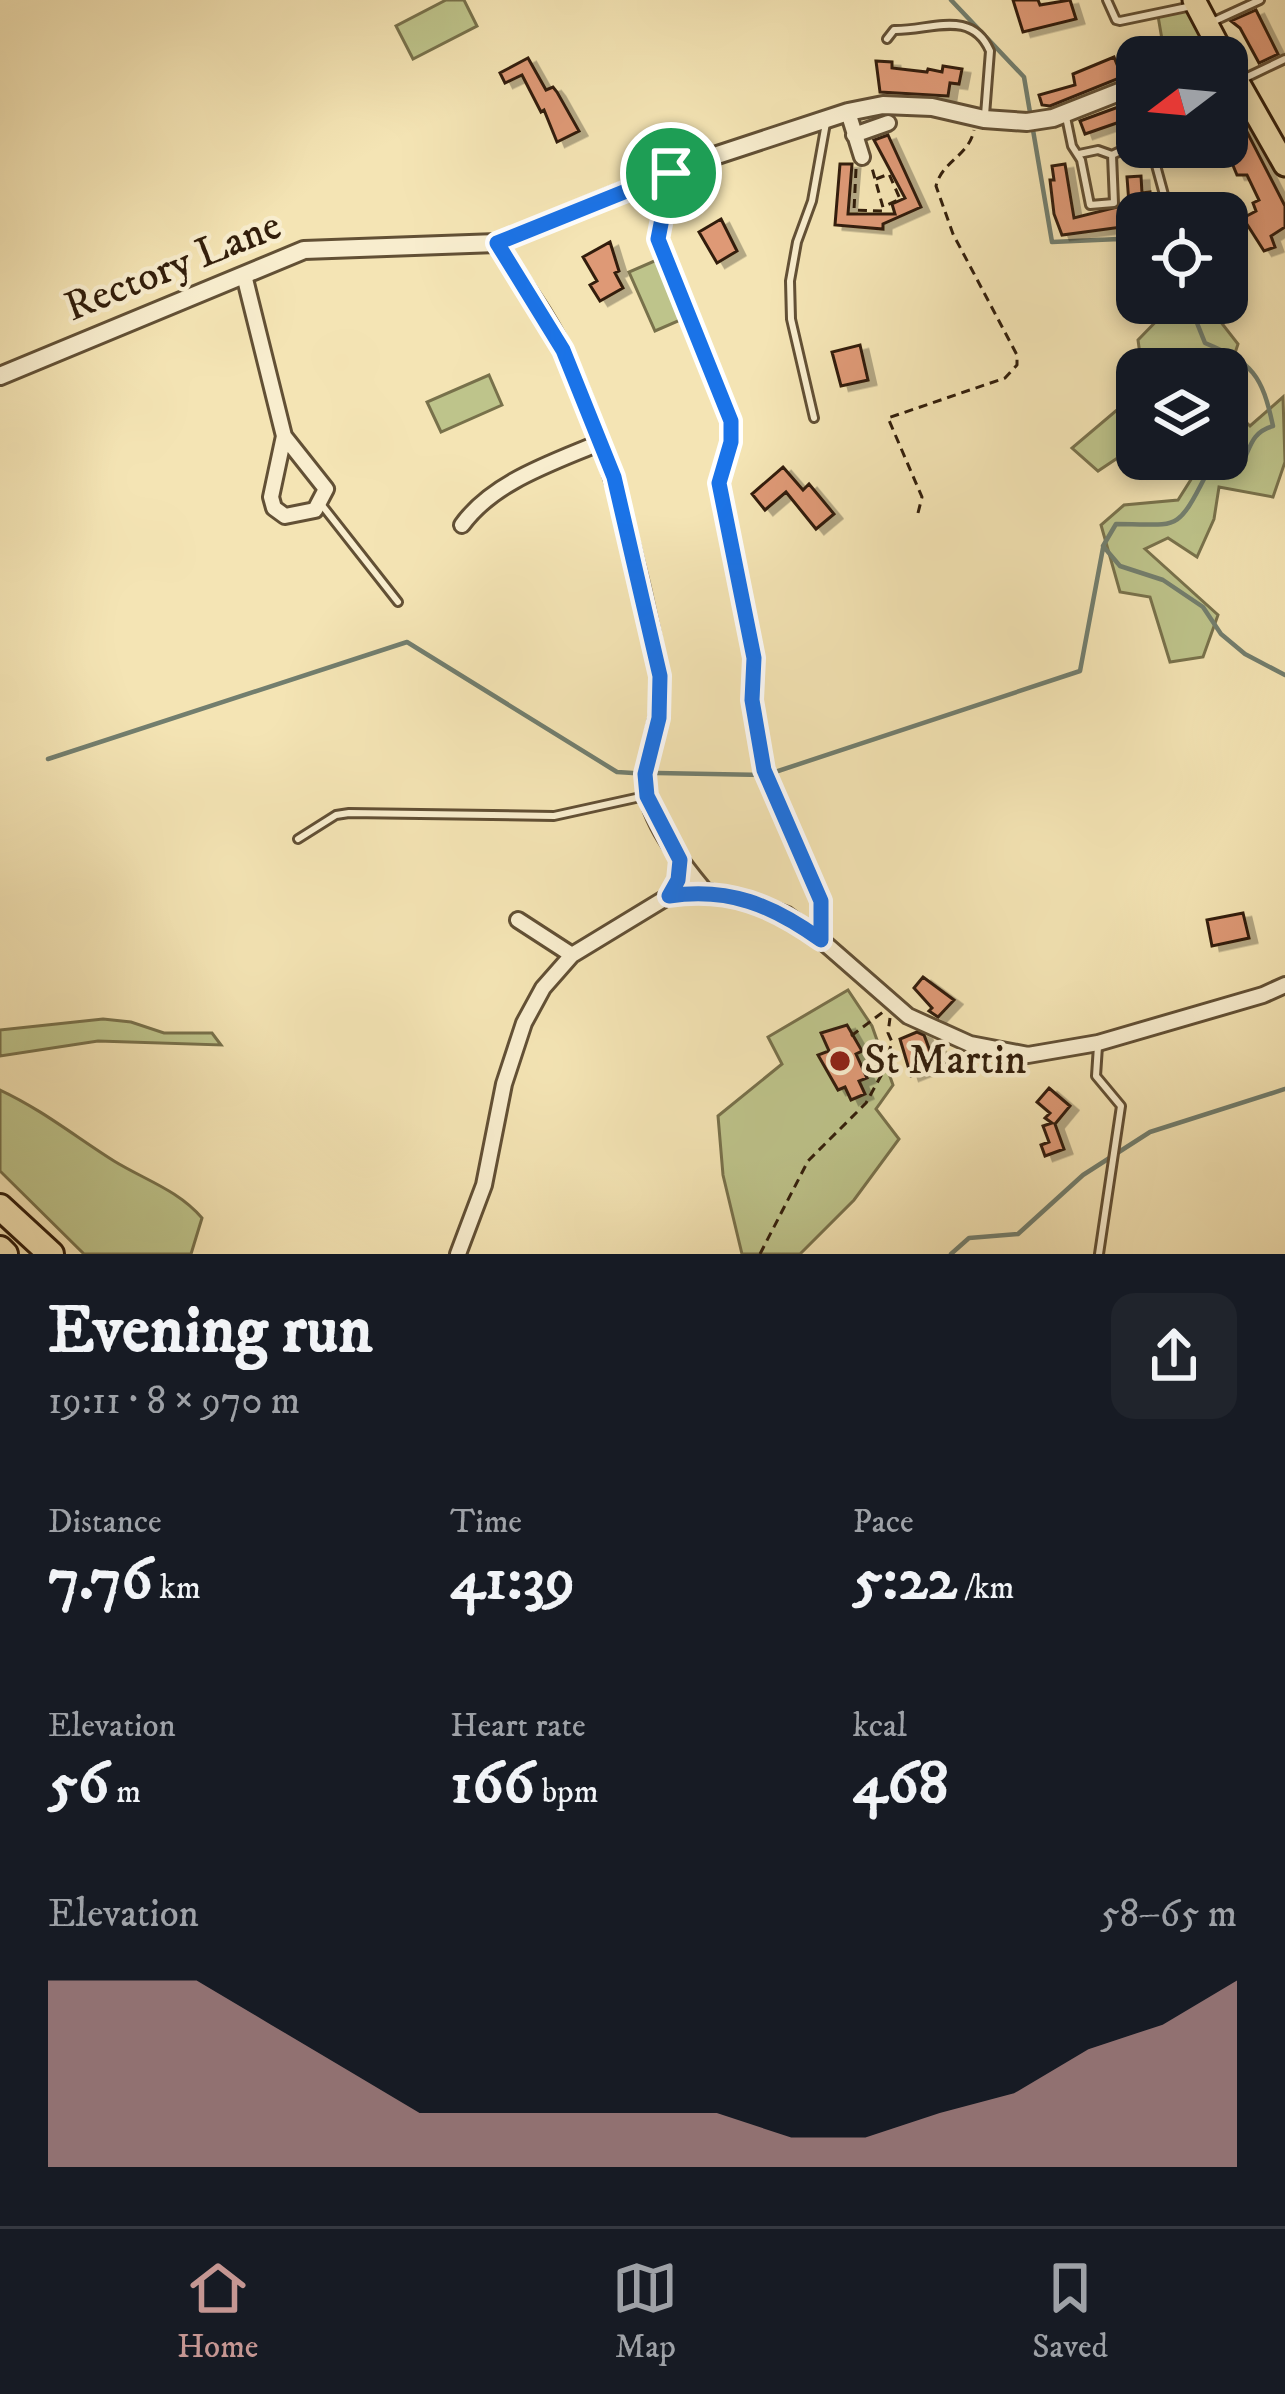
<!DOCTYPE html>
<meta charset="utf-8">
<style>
body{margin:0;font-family:"IM FELL DW Pica",serif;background:#20242c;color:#f1f3f6;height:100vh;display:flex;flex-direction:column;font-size:45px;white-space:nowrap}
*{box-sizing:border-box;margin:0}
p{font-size:39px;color:#9ea1a6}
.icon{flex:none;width:66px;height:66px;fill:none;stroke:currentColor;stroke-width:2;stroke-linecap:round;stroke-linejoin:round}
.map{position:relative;height:1254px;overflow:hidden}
.side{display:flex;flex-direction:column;background:#171b24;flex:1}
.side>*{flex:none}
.needle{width:78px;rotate:254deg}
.tools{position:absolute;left:1116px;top:36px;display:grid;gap:24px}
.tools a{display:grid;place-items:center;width:132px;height:132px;border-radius:24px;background:#171b24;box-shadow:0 6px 18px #0003;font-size:60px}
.pin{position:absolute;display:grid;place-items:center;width:102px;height:102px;color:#fff;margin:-51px;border:6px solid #fff;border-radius:50%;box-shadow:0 3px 12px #0007}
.round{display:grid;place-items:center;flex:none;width:126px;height:126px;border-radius:24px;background:#20242c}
.summary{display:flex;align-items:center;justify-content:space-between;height:204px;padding:0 48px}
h1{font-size:66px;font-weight:700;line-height:90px}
.figures{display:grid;grid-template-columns:repeat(3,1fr);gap:18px;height:204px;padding:12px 48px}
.figures div{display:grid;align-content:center}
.figures b{font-size:60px;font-weight:700}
.figures small{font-size:33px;font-weight:400}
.figures p{font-size:33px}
.chart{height:336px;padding:24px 48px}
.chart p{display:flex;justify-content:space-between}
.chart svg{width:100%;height:216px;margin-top:12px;fill:#c59692;opacity:.7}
.dock{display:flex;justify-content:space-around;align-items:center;height:168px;border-top:3px solid #363941;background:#171b24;font-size:33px;color:#9ea1a6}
.dock a{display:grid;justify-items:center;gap:6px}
.dock .current{color:#c59692}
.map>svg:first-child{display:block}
.green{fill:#bec48b;stroke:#78714b;stroke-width:3}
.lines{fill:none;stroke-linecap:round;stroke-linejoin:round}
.stream{stroke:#727e6e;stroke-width:4.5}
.building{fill:#de9976;stroke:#321e0b;stroke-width:3;filter:url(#shadow)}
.service-casing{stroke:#625035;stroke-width:12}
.minor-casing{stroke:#625035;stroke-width:20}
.tertiary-casing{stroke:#625035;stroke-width:22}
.primary-casing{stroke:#321e0b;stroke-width:27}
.motorway-casing{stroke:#321e0b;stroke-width:30}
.path{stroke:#321e0b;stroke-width:3;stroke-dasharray:9 6;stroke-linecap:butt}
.service{stroke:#f8edce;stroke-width:6}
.minor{stroke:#f8edce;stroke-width:14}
.tertiary{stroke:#f8edce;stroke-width:16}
.primary{stroke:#f4e4b4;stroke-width:21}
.motorway{stroke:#f4e4b4;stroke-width:24}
.route-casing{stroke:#fff;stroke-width:24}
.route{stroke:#1a73e8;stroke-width:15}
.poi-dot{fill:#8f2418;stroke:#f8edce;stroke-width:4.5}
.labels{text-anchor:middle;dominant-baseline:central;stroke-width:9;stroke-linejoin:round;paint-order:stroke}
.street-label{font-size:42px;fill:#321e0b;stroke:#f8edce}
.poi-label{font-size:42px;fill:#321e0b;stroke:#f8edce;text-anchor:start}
</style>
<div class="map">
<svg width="1285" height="1254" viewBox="0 0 1285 1254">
<defs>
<filter id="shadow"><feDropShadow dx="8" dy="4.5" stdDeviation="0" flood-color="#0004"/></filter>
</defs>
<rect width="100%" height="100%" fill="#f4e4b4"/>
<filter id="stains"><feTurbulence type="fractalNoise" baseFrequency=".00167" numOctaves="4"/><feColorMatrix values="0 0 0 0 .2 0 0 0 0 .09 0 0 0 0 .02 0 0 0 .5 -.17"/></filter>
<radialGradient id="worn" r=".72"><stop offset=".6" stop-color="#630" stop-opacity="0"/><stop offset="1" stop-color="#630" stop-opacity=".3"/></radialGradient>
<path class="green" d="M 446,0 L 464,0 L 477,26 L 413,59 L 396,26 Z
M 1186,10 L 1204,43 L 1201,51 L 1185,57 L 1165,57 L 1158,16 Z
M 659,259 L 685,318 L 655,331 L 629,272 Z
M 1190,303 L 1206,303 L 1238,344 C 1226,377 1224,402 1250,426 L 1283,397 L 1285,462 L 1273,497 L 1219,487 L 1214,519 L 1197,557 L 1168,538 L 1145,549 L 1218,615 L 1203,657 L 1170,662 L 1150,597 L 1120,592 L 1101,525 L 1124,505 L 1178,500 L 1204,459 L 1227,459 L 1227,369 L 1142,369 L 1138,340 L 1169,308 Z
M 489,375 L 502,405 L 441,432 L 427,402 Z
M 1137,393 L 1137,445 L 1098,471 L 1072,448 Z
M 848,990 L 872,1026 L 893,1085 L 876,1109 L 899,1139 L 854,1200 L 800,1254 L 742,1254 L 723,1175 L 718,1116 L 782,1064 L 768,1037 Z
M 103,1019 L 131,1022 L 164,1033 L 212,1033 L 221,1045 L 98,1041 L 0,1056 L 0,1030 Z
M 0,1090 C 41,1109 76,1137 114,1161 C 145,1180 178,1190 202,1218 L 191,1254 L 84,1254 L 0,1171 Z"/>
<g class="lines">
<path class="stream" d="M 951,0 L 1024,77 L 1052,242 L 1119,239 L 1128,282 L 1137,286
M 1189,303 L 1205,343 C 1253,363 1262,375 1273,426 C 1249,433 1251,450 1239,469 L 1205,477 C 1176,534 1177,524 1116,524 L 1103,546 L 1120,566 L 1163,580 L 1203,607 L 1221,634 L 1245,654 L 1285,675
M 48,759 L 407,642 L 617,772 L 633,773
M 657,773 L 766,775 L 1080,671 L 1103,548
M 951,1254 L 969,1238 L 1018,1234 L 1083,1175 L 1150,1132 L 1285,1089"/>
</g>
<path class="building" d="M 1013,0 L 1038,0 L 1040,5 L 1070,0 L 1076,19 L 1023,32 Z
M 1256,10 L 1278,54 L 1259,63 L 1240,28 L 1231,21 Z
M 1114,57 L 1122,77 L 1050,106 L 1042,105 L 1039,95 L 1075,85 L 1073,74 Z
M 528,58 L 546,90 L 553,87 L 557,92 L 579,131 L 557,142 L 544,110 L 541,112 L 522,75 L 505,83 L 500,73 Z
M 876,61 L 892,62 L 892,68 L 927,72 L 928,69 L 942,72 L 943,66 L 962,69 L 959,84 L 950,83 L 948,96 L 880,92 Z
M 1227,93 L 1285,206 L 1285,227 L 1271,236 L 1275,247 L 1264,251 L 1243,218 L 1256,211 L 1253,203 L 1259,200 L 1247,175 L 1237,175 L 1227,151 L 1227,125 L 1231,123 Z
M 1132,102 L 1137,116 L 1085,134 L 1080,121 Z
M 888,135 L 921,207 L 883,224 L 883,229 L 835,225 L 840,164 L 852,164 L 848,214 L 895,214 L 892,204 L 905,198 L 874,140 Z
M 1065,164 L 1074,218 L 1129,204 L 1127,177 L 1141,176 L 1142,193 L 1150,192 L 1151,213 L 1137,213 L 1137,225 L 1062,235 L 1054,214 L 1050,180 L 1054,180 L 1052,166 Z
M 721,219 L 737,251 L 717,263 L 699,232 Z
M 610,242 L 619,271 L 615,273 L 623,288 L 600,301 L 590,285 L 597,281 L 583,257 Z
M 860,345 L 868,380 L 841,386 L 832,352 Z
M 783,467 L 803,490 L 809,484 L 834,514 L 816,529 L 786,492 L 765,510 L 752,494 Z
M 1243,913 L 1249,938 L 1212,946 L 1207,920 Z
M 923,977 L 954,1000 L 938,1017 L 929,1011 L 932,1008 L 914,988 Z
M 847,1025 L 862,1051 L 856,1054 L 867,1078 L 859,1081 L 865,1094 L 851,1100 L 845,1087 L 838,1090 L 818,1055 L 829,1051 L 821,1033 Z
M 917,1032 L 924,1035 L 930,1051 L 938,1048 L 944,1063 L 911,1076 L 900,1039 Z
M 1049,1088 L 1070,1106 L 1055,1124 L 1064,1149 L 1045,1156 L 1041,1145 L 1049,1142 L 1043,1126 L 1052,1123 L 1045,1118 L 1050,1113 L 1037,1102 Z"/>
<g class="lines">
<g class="service-casing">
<path id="service" d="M 1107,0 L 1116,20 L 1120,21 L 1192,6
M 1210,23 L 1260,0
M 887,39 L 894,30 C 930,31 971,8 990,51 L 985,115
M 1241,80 L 1285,59
M 1066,117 L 1072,146 L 1081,160 L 1090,205 L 1114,203 L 1112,155 L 1137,143
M 1151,147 L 1169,213
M 1079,154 L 1098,150 L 1112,155
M 814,418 L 791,319 L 790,281 L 797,242 L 812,201 L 826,123
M 321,504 L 398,602
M 298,839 L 336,815 L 349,813 L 554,816 L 645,796
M 1098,1046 L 1096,1076 L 1121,1106 L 1099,1254"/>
</g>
<g class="minor-casing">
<path id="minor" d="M 848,112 L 862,157
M 854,135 L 888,123
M 497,243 C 519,279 548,315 565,353 C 610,453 639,562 659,670 C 665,706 651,736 646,770 C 640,813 680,860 705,891
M 244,275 L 284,436 L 271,497 L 274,508 L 285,516 L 315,510 L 326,489 L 284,436
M 462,525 C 493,482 552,463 599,443
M 518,920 L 572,955
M 458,1254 L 484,1185 L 504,1084 L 524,1023 L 543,988 L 572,955 L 669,896 L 705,891 L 754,903 L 787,915 L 821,940 L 908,1016 L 970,1044 L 1028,1055 L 1098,1043 L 1263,995 L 1285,985"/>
</g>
<g class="tertiary-casing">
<path id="tertiary" d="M 0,376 L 304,250 L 497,243 L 696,162 L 848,112 L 883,105 L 932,107 L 984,119 L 1027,122 L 1053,118 L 1137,85"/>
</g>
<g class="primary-casing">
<path id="primary" d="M 1194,0 L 1224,57
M 1227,63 L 1285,165"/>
</g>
<g class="motorway-casing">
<path id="motorway" d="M 0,1207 L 51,1254
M 0,1249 L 5,1254"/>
</g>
<path class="path" d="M 856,169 L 854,210 L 884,211 L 872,168
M 876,179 L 889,174 L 900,199 L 887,205
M 668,190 L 658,239 L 731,421 L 731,442 L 719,483 L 754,658 L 752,700 L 764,770 L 821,901 L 821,926
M 918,513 L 922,497 L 888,418 L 1005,378 L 1017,365 L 1017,355 L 953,234 L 936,186 C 942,161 969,156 974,130
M 851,1036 L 883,1012
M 760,1254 L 808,1161 L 866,1103 L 882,1074 L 892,1042 L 888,1033 L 890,1018"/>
<use href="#service" class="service"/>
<use href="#minor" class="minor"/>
<use href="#tertiary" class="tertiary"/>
<use href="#primary" class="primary"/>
<use href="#motorway" class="motorway"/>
</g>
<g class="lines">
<g class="route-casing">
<path id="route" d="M 671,173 L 658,239 L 731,421 L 731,442 L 719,483 L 754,658 L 752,700 L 764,770 L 821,901 L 821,940 C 772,905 729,887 669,896 L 678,880 L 680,860 L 647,796 L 645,774 L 659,718 L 660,676 L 614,477 L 563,350 L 497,243 Z"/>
</g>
<use href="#route" class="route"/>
</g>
<circle class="poi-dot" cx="840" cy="1061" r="12"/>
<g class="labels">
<g class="street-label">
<text transform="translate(173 267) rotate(-22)">Rectory Lane</text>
</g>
<g class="poi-label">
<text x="864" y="1061">St Martin</text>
</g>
</g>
<rect width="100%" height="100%" filter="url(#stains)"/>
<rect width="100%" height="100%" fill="url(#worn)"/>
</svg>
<div class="tools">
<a><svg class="needle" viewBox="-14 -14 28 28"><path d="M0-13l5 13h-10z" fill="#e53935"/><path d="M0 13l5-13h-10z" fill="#9ea1a6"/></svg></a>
<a><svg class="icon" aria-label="locate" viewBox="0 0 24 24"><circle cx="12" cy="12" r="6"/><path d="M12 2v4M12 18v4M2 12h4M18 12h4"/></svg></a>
<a><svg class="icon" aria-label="layers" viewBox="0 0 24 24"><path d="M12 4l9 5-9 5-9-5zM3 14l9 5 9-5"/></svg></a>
</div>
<div class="pin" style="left:671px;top:173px;background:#1e9e55"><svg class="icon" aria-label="arrive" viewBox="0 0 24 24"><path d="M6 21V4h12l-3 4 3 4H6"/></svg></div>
</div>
<section class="side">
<div class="summary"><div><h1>Evening run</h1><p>19:11 · 8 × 970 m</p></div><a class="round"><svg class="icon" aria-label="share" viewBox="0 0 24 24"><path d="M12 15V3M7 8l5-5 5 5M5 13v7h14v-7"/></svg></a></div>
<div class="figures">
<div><p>Distance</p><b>7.76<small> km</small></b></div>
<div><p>Time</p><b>41:39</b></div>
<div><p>Pace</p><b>5:22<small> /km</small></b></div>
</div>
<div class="figures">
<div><p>Elevation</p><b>56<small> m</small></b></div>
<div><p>Heart rate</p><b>166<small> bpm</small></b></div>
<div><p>kcal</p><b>468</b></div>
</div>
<div class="chart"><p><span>Elevation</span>58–65 m</p>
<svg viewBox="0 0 160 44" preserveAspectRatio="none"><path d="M0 44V6L10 6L20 6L30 15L40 24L50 33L60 33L70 33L80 33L90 33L100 38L110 38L120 33L130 29L140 20L150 15L160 6V44z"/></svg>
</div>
</section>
<nav class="dock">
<a class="current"><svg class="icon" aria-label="home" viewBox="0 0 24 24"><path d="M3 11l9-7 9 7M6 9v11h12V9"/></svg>Home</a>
<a><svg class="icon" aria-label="map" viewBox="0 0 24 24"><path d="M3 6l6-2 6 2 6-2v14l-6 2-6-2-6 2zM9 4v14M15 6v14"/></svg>Map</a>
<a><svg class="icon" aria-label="saved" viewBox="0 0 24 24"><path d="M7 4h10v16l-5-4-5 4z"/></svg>Saved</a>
</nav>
